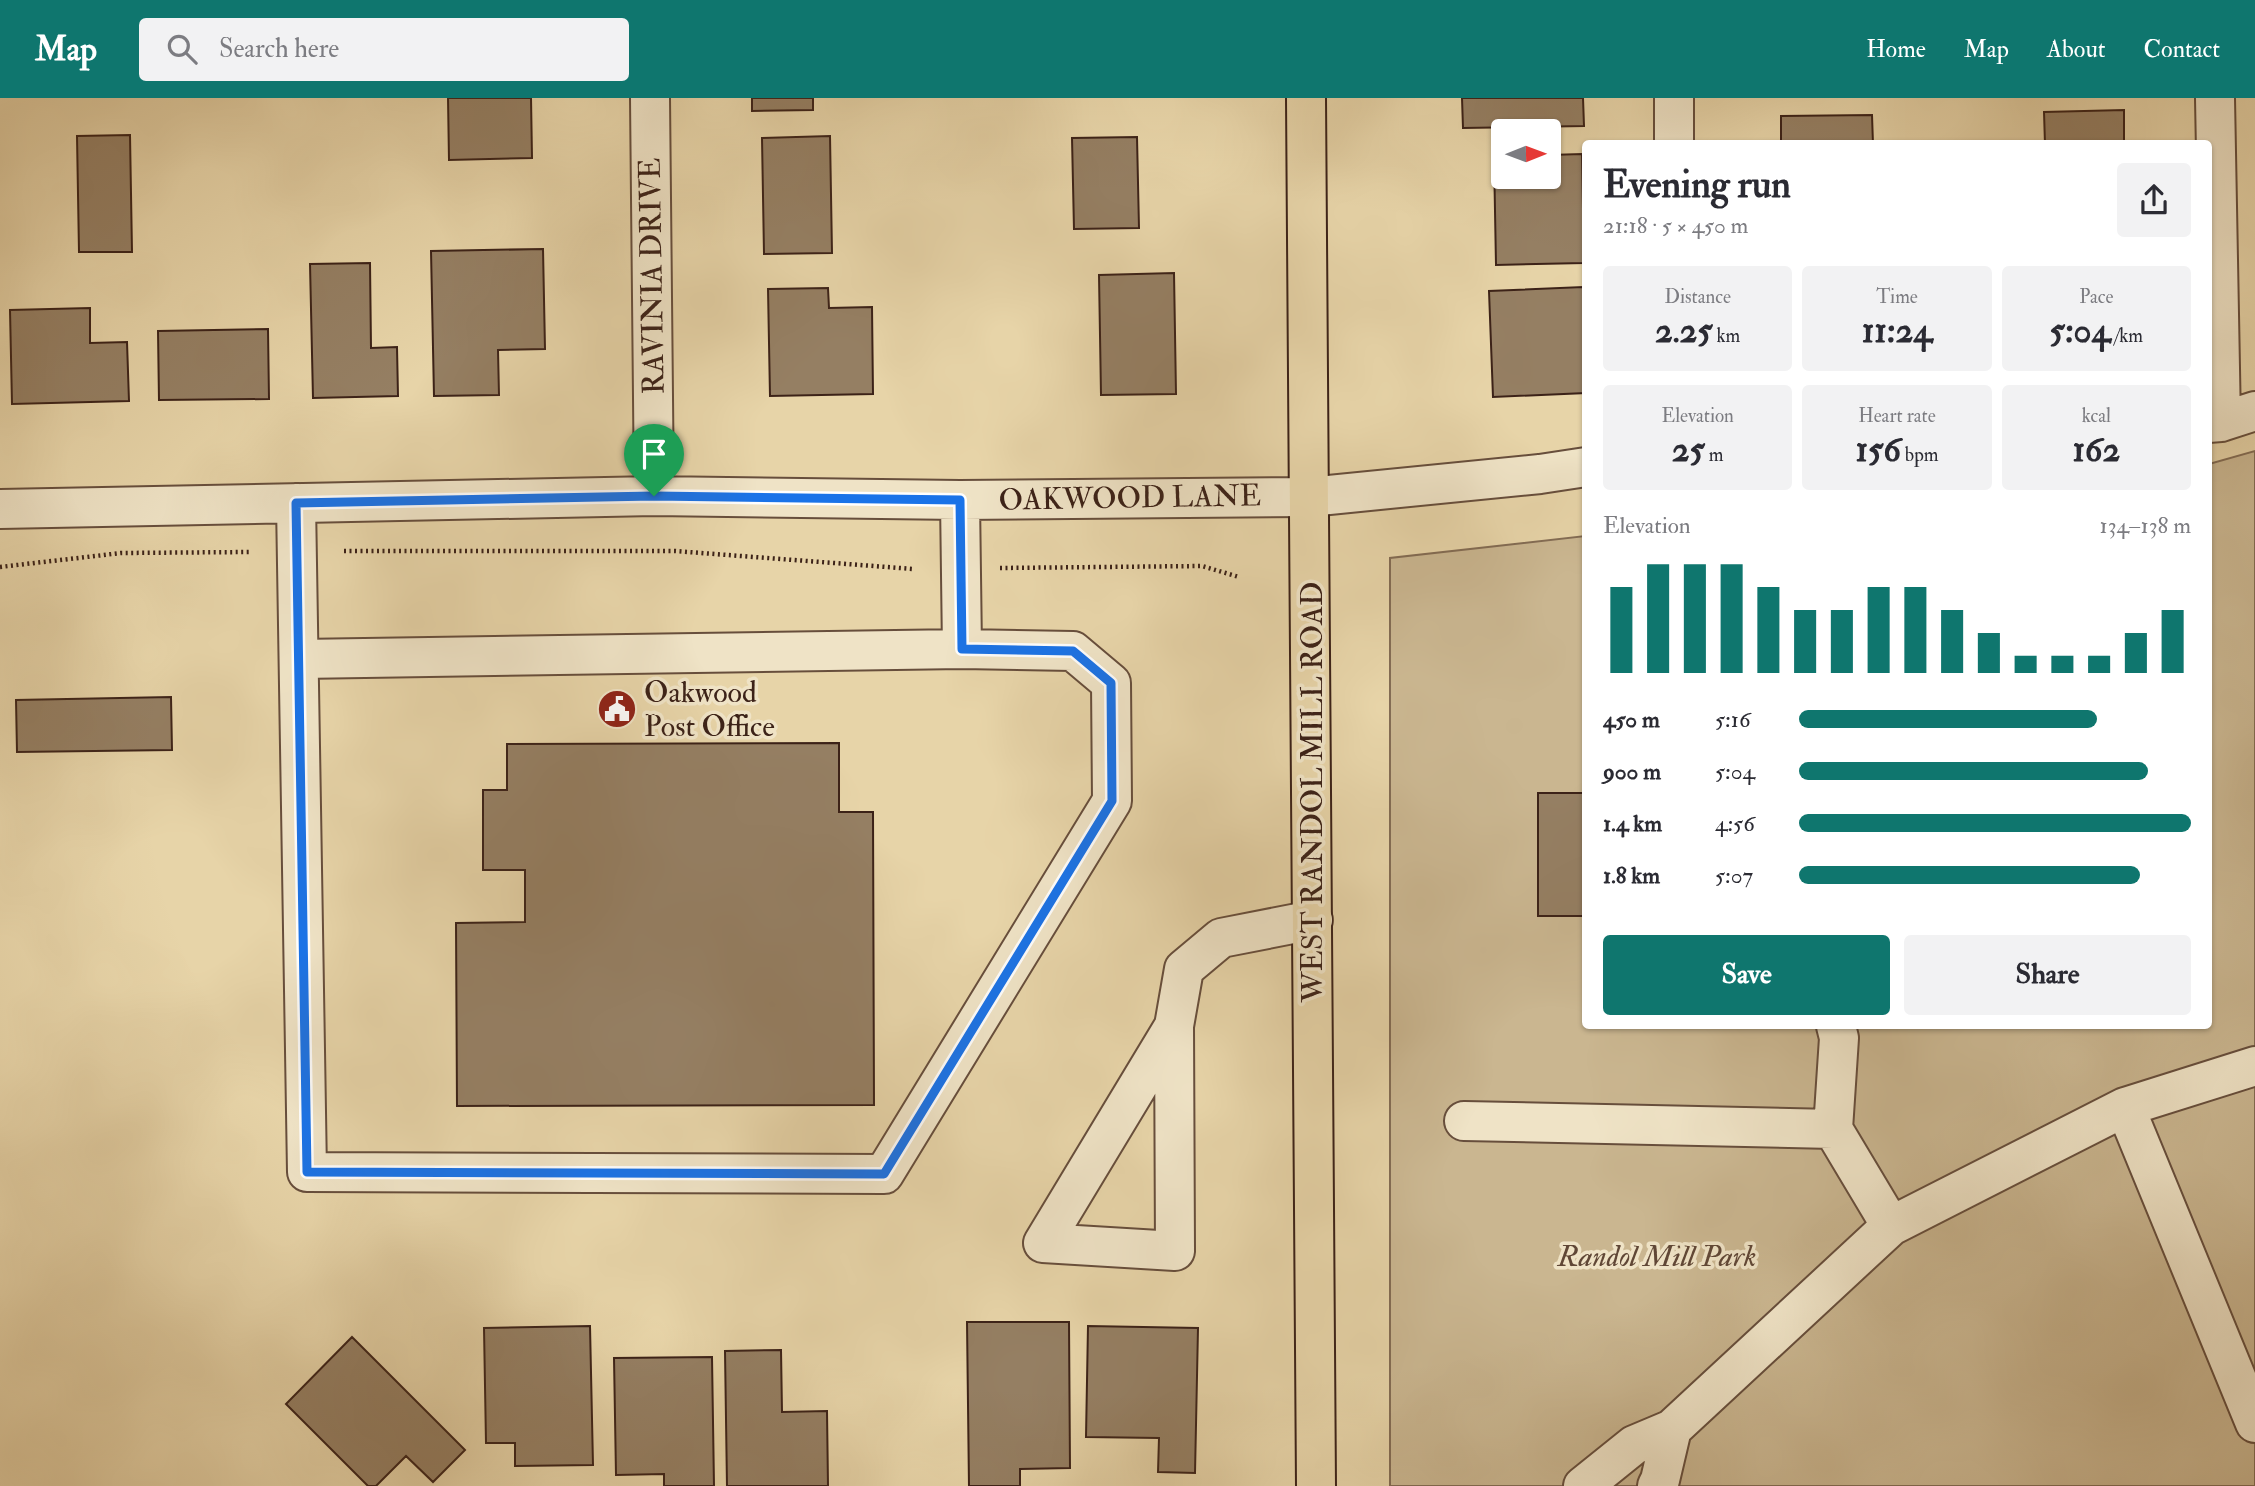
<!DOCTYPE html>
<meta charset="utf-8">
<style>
body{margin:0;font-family:"IM FELL Double Pica",serif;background:#f2f2f3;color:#2b2b33;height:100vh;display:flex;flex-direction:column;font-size:26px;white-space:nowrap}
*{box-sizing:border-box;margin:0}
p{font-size:23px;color:#7c7c81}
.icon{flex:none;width:38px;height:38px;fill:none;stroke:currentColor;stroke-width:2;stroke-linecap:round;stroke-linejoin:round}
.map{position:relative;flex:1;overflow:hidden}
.details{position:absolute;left:1582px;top:42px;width:630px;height:889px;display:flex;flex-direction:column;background:#fff;border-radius:7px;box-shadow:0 2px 5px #0004}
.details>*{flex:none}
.needle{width:46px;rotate:89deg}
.controls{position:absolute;left:1491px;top:21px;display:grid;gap:14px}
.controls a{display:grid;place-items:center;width:70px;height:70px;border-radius:7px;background:#fff;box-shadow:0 2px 5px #0004;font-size:35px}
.pin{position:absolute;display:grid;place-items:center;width:60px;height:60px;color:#fff;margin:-72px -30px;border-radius:50% 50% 50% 0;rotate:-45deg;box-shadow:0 0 7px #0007}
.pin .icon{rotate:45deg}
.round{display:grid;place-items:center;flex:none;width:74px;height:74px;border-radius:7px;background:#f2f2f3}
.summary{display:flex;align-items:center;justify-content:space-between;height:119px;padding:0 21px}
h1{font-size:38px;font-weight:700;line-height:52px}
.metrics{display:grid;grid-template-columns:repeat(3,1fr);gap:10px;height:119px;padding:7px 21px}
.metrics div{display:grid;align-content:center;border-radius:7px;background:#f2f2f3;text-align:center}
.metrics b{font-size:35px;font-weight:700}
.metrics small{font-size:19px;font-weight:400}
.metrics p{font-size:19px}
.chart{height:196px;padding:14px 21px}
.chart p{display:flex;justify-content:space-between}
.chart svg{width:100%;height:126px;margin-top:7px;stroke:#0f766e;stroke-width:6}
.action{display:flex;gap:14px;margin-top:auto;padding:14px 21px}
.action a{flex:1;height:80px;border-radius:7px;background:#0f766e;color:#fff;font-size:28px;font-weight:700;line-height:80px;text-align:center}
.action a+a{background:#f2f2f3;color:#2b2b33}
ul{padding:0 21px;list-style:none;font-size:23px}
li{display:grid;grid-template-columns:112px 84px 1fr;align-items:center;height:52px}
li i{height:18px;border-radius:9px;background:#0f766e}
header{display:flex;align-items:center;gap:42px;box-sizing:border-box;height:98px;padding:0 35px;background:#0f766e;color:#fff}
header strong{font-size:33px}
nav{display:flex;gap:38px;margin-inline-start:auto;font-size:24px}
.search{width:490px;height:63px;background:#f2f2f3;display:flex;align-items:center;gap:18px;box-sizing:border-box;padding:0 24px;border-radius:7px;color:#7c7c81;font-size:26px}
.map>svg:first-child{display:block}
.green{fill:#cab690;stroke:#836c54;stroke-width:2}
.building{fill:#957f63;stroke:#3c2218;stroke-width:2}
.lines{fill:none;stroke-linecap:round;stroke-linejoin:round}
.minor-casing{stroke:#674e3c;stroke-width:42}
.major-casing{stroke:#3c2218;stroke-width:42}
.path{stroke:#3c2218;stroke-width:4.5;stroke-dasharray:2 3.5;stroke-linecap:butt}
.minor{stroke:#efe3c6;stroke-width:38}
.major{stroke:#e7d4a8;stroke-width:38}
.route-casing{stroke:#fff;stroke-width:14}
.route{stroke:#1a73e8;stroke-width:9}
.labels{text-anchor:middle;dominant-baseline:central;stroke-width:7;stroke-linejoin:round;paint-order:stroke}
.street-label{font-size:30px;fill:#3c2218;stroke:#efe3c6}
.poi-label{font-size:30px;fill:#3c2218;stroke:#efe3c6;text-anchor:start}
.park-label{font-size:30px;font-style:italic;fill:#604736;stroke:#efe3c6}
</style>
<header>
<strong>Map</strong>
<div class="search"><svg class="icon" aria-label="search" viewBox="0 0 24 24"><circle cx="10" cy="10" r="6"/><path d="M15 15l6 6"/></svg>Search here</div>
<nav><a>Home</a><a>Map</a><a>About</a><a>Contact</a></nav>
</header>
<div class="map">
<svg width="2255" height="1388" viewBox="0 0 2255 1388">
<rect width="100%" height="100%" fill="#e7d4a8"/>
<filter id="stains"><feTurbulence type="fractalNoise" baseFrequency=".00286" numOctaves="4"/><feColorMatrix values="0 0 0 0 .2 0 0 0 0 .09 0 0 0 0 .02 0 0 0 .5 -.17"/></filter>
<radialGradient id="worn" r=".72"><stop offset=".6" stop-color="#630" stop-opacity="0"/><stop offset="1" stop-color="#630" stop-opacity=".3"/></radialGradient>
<path class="green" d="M 2255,353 L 2255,1388 L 1390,1388 L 1390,460 L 1585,438 L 1586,928 L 2208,928 L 2209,366 Z"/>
<path class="building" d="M 448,0 L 531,0 L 532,60 L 449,62 Z
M 752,0 L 813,0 L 813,12 L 752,13 Z
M 1462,0 L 1583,0 L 1584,28 L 1463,30 Z
M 2124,12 L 2124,46 L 2045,46 L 2044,14 Z
M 1872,17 L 1873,46 L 1781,46 L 1781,18 Z
M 130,37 L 132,154 L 79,154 L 77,38 Z
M 830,38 L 832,155 L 764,156 L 762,40 Z
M 1137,39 L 1139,130 L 1074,131 L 1072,40 Z
M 1582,56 L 1584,165 L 1496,167 L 1494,58 L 1503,57 L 1503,79 L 1549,79 L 1549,57 Z
M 543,151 L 545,251 L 498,252 L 499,297 L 434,298 L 431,153 Z
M 370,165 L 371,250 L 397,249 L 398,298 L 313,300 L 310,166 Z
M 1174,175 L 1176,296 L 1101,297 L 1099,177 Z
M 1583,189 L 1586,295 L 1493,299 L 1489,193 Z
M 828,190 L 829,210 L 872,209 L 873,296 L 770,298 L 768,191 Z
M 90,210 L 90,245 L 127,244 L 129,303 L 12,306 L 10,212 Z
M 268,231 L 269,301 L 159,302 L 158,233 Z
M 171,599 L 172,652 L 17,654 L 16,602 Z
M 839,645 L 839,714 L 873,714 L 874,1007 L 457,1008 L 456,825 L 525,824 L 525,772 L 483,772 L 483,692 L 507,692 L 507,646 Z
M 1538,695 L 1586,695 L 1586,818 L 1538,818 Z
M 967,1224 L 1069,1224 L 1070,1370 L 1020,1371 L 1020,1388 L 969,1388 Z
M 590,1228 L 593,1367 L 515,1368 L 515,1345 L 486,1345 L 484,1230 Z
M 1088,1228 L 1198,1230 L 1195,1375 L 1158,1374 L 1159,1340 L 1086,1339 Z
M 352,1239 L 465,1352 L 433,1384 L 406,1358 L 376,1388 L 368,1388 L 286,1306 Z
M 781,1252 L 782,1314 L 827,1313 L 828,1388 L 727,1388 L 725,1253 Z
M 712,1259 L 714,1388 L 664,1388 L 664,1376 L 616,1377 L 614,1260 Z"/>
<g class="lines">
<g class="minor-casing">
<path id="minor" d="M 650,0 L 654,398
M 1674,0 L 1674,46
M 2215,0 L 2221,324
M 2208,325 L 2221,324 L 2255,313
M 296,405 L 307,1074 L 884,1076 L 1112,703 L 1111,585 L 1073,553 L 962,551 L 960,402
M 0,411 L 654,398 L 960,402 L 1309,399 L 1540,376 L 1586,369
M 300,561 L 962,551
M 1174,928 L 1043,1145 L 1175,1153 L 1174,928 L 1184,871 L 1221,840 L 1313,822
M 2125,1009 L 2255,1325
M 1464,1023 L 1833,1031 L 1891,1128
M 1833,1031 L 1839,940 L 1836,928
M 1583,1388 L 1634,1347 L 1672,1331 L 1891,1128 L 2125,1009 L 2255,968
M 1657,1388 L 1660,1382 L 1672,1331"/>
</g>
<g class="major-casing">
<path id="major" d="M 1306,0 L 1316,1388"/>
</g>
<path class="path" d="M 344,453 L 675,453 L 913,471
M 0,469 L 121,455 L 249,454
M 1000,470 L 1202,468 L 1239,479"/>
<use href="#minor" class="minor"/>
<use href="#major" class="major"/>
</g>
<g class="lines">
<g class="route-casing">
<path id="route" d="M 654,398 L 960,402 L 962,551 L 1073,553 L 1111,585 L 1112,703 L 884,1076 L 307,1074 L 296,405 Z"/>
</g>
<use href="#route" class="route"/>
</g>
<defs>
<g id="civic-disc" transform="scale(2.0125)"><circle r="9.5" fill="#8f2418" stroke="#efe3c6"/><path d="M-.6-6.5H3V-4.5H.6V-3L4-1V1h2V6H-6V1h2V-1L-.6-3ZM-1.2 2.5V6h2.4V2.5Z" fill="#fff"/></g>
</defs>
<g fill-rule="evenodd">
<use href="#civic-disc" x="617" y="611"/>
</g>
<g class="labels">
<g class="street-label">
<text transform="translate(652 178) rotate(-91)">RAVINIA DRIVE</text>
<text transform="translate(1130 400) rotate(-1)">OAKWOOD LANE</text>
<text transform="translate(1312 694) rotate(-90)">WEST RANDOL MILL ROAD</text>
</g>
<g class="poi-label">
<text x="644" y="594">Oakwood<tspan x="644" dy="34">Post Office</tspan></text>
</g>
<g class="park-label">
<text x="1657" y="1158">Randol Mill Park</text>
</g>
</g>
<rect width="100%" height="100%" filter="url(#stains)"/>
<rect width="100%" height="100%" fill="url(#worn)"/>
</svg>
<div class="controls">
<a><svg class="needle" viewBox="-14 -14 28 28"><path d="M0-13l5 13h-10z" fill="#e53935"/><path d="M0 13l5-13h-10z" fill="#7c7c81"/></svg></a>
</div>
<div class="pin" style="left:654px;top:398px;background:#1e9e55"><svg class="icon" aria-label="arrive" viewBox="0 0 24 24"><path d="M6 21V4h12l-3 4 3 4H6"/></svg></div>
<section class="details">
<div class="summary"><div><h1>Evening run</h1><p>21:18 · 5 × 450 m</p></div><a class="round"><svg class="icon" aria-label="share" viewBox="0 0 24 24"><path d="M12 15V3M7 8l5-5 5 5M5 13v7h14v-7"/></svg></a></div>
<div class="metrics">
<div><p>Distance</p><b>2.25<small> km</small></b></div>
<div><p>Time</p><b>11:24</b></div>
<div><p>Pace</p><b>5:04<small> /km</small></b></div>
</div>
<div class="metrics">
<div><p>Elevation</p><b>25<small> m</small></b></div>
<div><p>Heart rate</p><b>156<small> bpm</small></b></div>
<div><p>kcal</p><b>162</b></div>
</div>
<div class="chart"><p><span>Elevation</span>134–138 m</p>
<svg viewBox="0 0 160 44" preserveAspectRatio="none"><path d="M5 44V14M15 44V6M25 44V6M35 44V6M45 44V14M55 44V22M65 44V22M75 44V14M85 44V14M95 44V22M105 44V30M115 44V38M125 44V38M135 44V38M145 44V30M155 44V22"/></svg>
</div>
<ul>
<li><b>450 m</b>5:16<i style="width:76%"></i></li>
<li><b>900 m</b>5:04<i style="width:89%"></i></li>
<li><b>1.4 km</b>4:56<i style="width:100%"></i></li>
<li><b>1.8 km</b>5:07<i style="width:87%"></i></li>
</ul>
<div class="action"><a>Save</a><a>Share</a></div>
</section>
</div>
